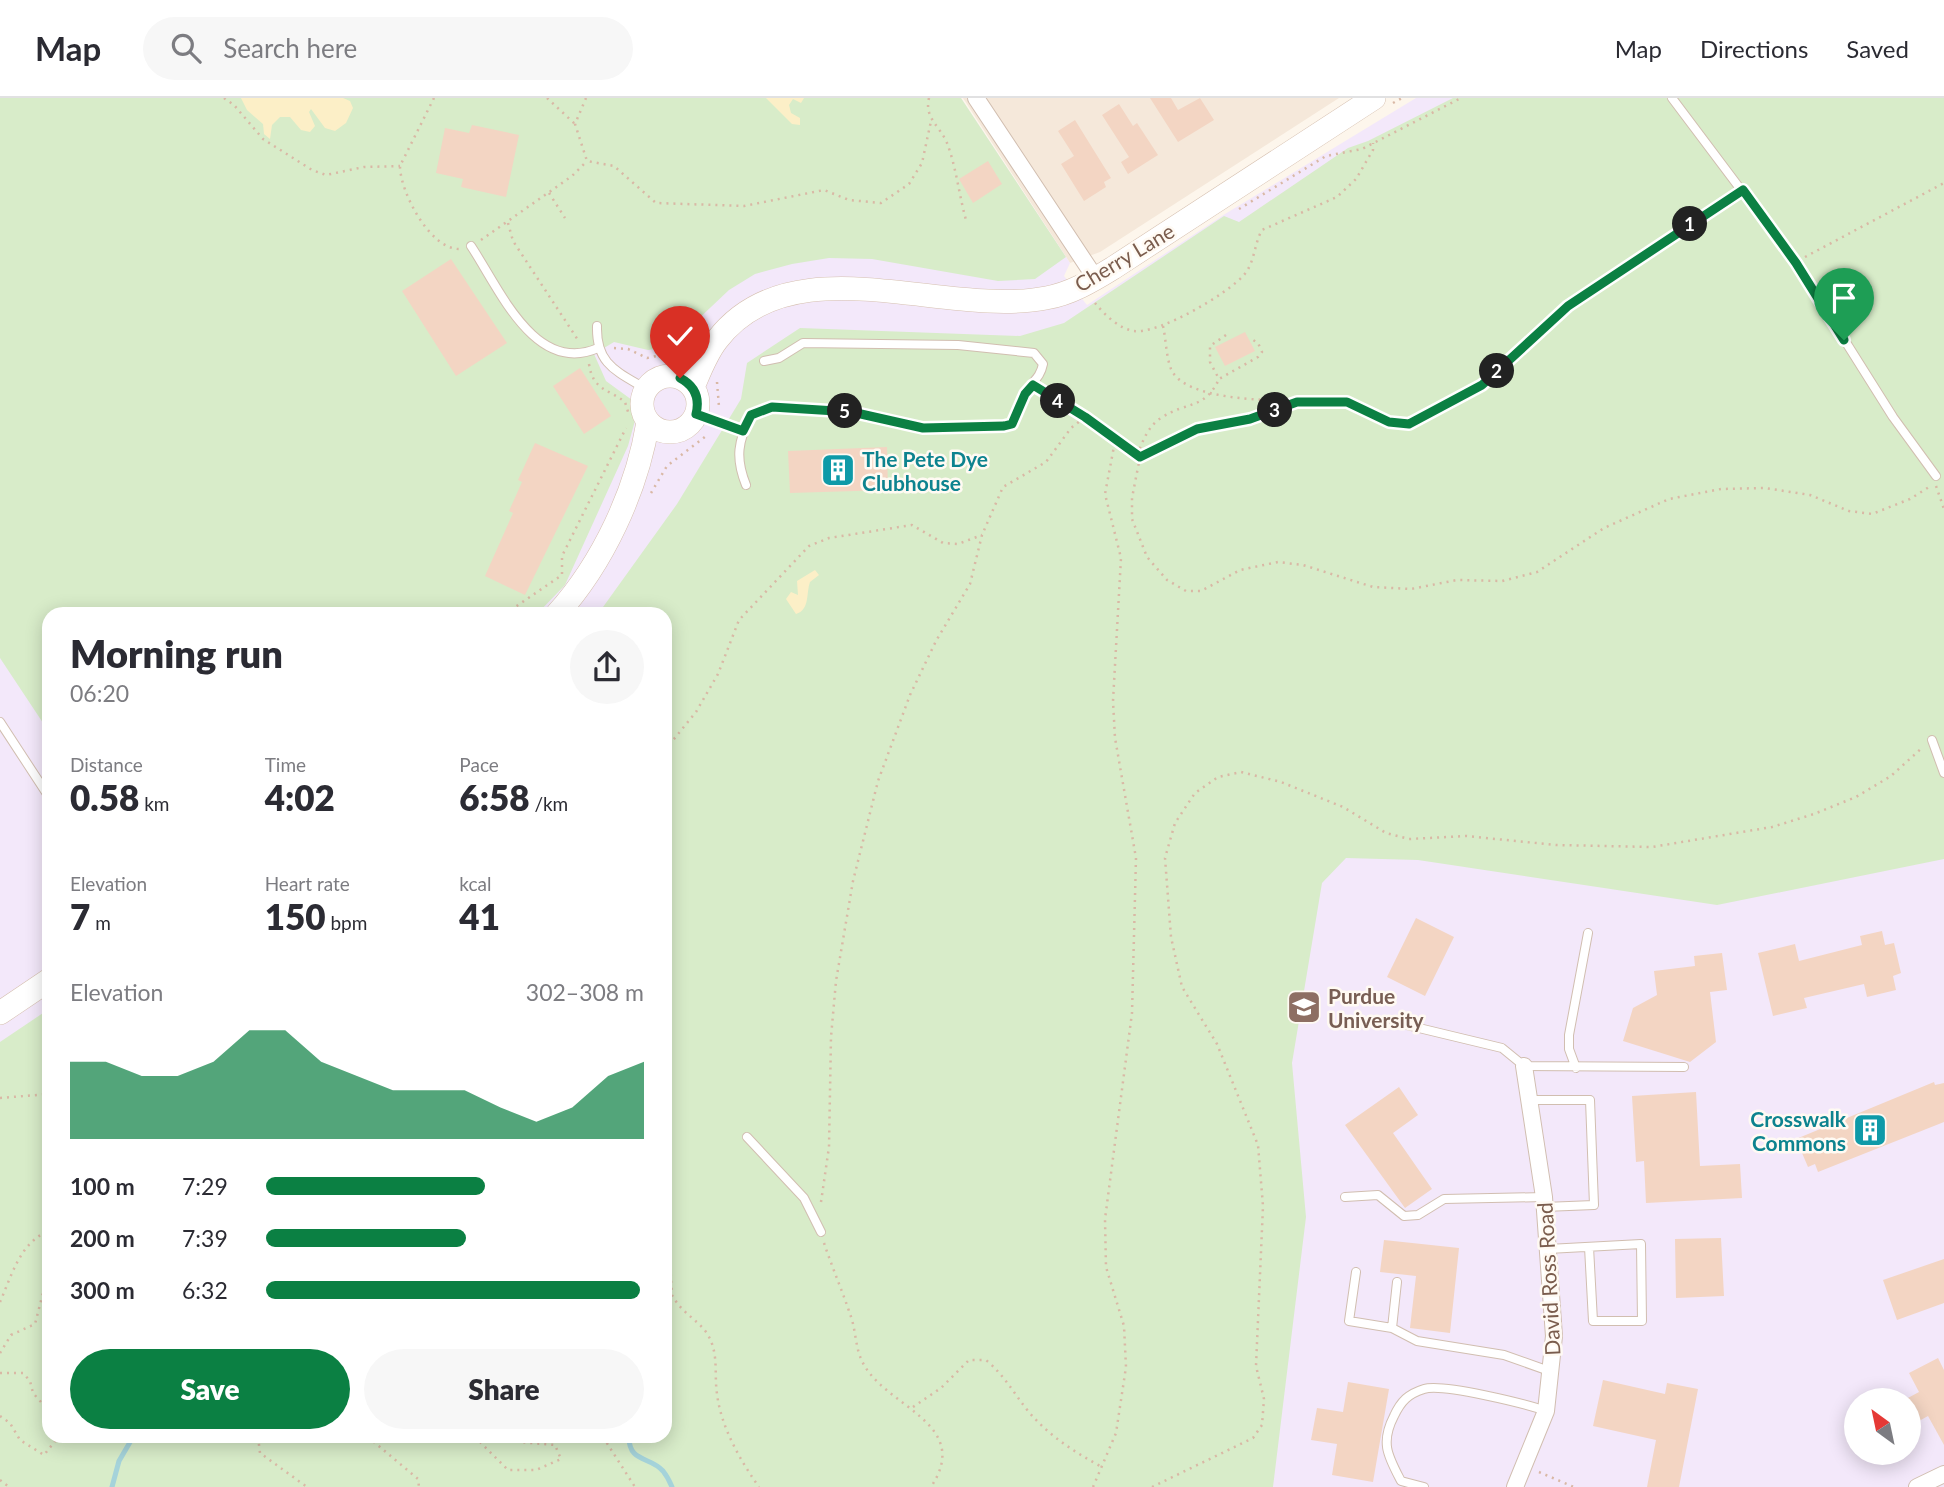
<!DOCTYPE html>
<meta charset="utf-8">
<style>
body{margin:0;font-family:Lato,sans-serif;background:#f7f7f7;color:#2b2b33;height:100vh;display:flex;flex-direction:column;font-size:26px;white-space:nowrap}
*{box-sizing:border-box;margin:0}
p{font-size:23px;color:#7c7c81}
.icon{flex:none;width:38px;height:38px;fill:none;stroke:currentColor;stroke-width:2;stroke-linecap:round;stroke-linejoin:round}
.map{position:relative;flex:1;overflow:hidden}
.sheet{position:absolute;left:42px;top:509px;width:630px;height:836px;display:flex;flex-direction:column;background:#fff;border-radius:21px;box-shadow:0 4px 18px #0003}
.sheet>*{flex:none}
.needle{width:46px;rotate:327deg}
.controls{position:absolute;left:1844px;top:1290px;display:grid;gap:14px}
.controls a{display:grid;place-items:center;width:77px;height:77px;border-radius:50%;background:#fff;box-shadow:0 4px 18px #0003;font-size:35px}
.pin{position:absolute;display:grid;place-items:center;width:60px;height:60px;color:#fff;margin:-72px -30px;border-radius:50% 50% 50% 0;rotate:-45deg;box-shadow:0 0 7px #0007}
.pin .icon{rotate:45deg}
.km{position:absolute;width:35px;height:35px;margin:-18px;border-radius:50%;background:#222;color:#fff;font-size:19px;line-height:35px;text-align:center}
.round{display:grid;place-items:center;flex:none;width:74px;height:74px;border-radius:37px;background:#f7f7f7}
.head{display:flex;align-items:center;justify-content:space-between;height:119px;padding:0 28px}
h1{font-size:38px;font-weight:800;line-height:52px}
.figures{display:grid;grid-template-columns:repeat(3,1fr);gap:10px;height:119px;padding:7px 28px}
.figures div{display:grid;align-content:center}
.figures b{font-size:35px;font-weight:800}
.figures small{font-size:19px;font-weight:400}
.figures p{font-size:19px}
.chart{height:196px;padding:14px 28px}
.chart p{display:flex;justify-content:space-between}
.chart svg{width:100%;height:126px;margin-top:7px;fill:#0b8043;opacity:.7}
.action{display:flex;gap:14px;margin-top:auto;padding:14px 28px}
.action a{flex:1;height:80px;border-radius:42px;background:#0b8043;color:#fff;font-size:28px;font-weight:800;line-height:80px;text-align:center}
.action a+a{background:#f7f7f7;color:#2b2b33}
ul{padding:0 28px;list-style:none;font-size:23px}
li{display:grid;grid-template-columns:112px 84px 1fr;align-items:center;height:52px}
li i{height:18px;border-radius:9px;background:#0b8043}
header{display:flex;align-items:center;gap:42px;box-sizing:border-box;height:98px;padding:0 35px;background:#fff;border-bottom:2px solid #e1e1e2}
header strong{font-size:33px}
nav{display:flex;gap:38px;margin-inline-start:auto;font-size:24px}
.search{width:490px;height:63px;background:#f7f7f7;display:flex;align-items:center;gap:18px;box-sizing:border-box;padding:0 24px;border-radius:38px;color:#7c7c81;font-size:26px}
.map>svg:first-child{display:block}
.residential{fill:#f5e8da}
.education{fill:#f3e8fa;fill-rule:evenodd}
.green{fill:#d8ecc9}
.sand{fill:#fcefc7}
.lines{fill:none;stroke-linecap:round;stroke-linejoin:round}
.stream{stroke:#a5d3da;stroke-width:5}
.building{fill:#f3d5c3}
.lane-casing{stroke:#d1beb0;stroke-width:10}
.street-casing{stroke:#d1beb0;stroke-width:18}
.secondary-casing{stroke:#d6c0b0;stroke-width:24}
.path{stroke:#d9b8a5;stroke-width:2.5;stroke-dasharray:2 5;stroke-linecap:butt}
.lane{stroke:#fff;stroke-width:8}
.street{stroke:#fff;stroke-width:16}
.secondary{stroke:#fff;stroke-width:23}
.route-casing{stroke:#fff;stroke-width:14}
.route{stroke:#0b8043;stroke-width:9}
.labels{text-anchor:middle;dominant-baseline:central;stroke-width:5;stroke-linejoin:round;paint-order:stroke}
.street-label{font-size:21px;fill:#7a5c4d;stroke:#fffaf3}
.culture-label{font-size:21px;font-weight:bold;fill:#0d838f;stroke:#fffaf3;text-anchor:start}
.education-label{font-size:21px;font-weight:bold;fill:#785e54;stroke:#fffaf3;text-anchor:start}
</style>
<header>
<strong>Map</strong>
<div class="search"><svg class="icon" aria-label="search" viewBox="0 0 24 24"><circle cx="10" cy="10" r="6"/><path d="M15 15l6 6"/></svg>Search here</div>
<nav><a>Map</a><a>Directions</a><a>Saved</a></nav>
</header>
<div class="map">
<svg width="1944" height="1389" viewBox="0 0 1944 1389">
<rect width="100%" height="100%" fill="#fdf6ec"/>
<path class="residential" d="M 963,0 L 1339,0 L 1100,154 L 1070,165 Z"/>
<path class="education" d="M 0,0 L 961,0 L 1070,165 L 1064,178 L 1087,207 L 1225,116 L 1416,0 L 1944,0 L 1944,1389 L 0,1389 ZM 49,516 L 665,516 L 665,1339 L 49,1339 ZM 1857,1302 L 1909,1302 L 1909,1354 L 1857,1354 Z"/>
<path class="green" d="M 0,0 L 961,0 L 1066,159 L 1035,181 L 998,183 L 872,161 L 829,160 L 792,166 L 755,176 L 729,192 L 674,244 L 662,250 L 648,252 L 614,244 L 594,256 L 606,283 L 632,302 L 636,319 L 628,348 L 565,487 L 537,516 L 49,516 L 49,634 L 0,560 Z
M 1453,0 L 1944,0 L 1944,761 L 1717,807 L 1418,762 L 1346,760 L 1322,785 L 1292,965 L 1306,1119 L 1273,1389 L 0,1389 L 0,944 L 49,911 L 49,1339 L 665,1339 L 665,516 L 598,516 L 677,406 L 741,301 L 747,265 L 800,230 L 1020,238 L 1064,225 L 1224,118 L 1239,124 L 1348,50 L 1368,43 Z"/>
<path class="sand" d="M 241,0 L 343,0 L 350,3 L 353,10 L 346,25 L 335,33 L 325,30 L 311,11 L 309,14 L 315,28 L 310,34 L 301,32 L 290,19 L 280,19 L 272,27 L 270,41 L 264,36 L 263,26 L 247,12 Z
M 766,0 L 804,0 L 801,5 L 793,1 L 789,7 L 791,15 L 800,20 L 800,27 L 792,26 Z
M 815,472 L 819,477 L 810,484 C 806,495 810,512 796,516 L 786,501 L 791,494 L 798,497 L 797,483 Z"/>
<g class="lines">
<path class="stream" d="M 629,1339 C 629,1365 650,1358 663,1373 C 667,1378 670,1384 672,1389
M 112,1389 L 119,1363 L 133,1339"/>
</g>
<path class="building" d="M 1150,0 L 1171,0 L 1178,12 L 1200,0 L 1214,22 L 1178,44 Z
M 1119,6 L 1133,28 L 1137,25 L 1158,57 L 1128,76 L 1121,64 L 1129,59 L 1102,17 Z
M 1075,22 L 1111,80 L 1104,84 L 1106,89 L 1084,103 L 1061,66 L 1074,58 L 1058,33 Z
M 472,27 L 519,37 L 506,99 L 461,89 L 463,81 L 436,75 L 445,30 L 469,35 Z
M 988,63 L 1002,86 L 973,105 L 959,81 Z
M 451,161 L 507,245 L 456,278 L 402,193 Z
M 1245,234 L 1255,253 L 1225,268 L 1215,249 Z
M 580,270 L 611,318 L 584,336 L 553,288 Z
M 535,345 L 588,368 L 525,497 L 485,478 L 513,415 L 509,413 L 522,384 L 518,382 Z
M 887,349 L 888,392 L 790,395 L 788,353 Z
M 1416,820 L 1454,839 L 1425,898 L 1387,879 Z
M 1882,833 L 1885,847 L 1894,845 L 1901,875 L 1893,878 L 1896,892 L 1867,899 L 1864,886 L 1804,900 L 1807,910 L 1773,918 L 1758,855 L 1795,846 L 1799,863 L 1862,847 L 1860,838 Z
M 1722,855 L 1727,892 L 1710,894 L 1716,944 L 1690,964 L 1623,943 L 1633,910 L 1657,897 L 1654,873 L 1695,868 L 1694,858 Z
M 1934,984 L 1935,987 L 1944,985 L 1944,1024 L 1818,1074 L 1815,1066 L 1808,1069 L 1796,1041 Z
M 1399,989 L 1418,1017 L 1393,1035 L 1432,1091 L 1405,1110 L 1345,1027 Z
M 1696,994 L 1700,1068 L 1740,1066 L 1742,1100 L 1646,1105 L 1644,1063 L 1636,1064 L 1632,998 Z
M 1721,1140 L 1724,1198 L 1676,1200 L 1675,1141 Z
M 1384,1142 L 1459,1150 L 1450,1235 L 1410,1230 L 1416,1178 L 1380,1174 Z
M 1944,1161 L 1944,1205 L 1897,1222 L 1883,1182 Z
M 1938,1260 L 1944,1272 L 1944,1347 L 1928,1318 L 1919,1323 L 1906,1301 L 1919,1294 L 1909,1275 Z
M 1603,1282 L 1665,1296 L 1667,1285 L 1698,1291 L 1679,1389 L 1647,1389 L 1656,1342 L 1593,1328 Z
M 1348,1284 L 1389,1291 L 1373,1384 L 1332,1377 L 1337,1346 L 1311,1342 L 1317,1310 L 1343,1314 Z"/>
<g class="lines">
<g class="lane-casing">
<path id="lane" d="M 1672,0 L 1796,165 L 1893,319 L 1936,378
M 471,148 C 499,190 535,278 598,250
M 597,228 C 596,266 616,273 646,291
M 696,316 L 743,333
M 746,387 C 735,360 738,343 751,317 L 772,309 L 852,314 L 923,330 L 1004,328 C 1020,323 1018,309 1025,295 C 1032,283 1040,281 1043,266 L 1034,255 L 958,247 L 803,245 L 779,260 L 764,263
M 0,624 L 49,699
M 1932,642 L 1944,675
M 1394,924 L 1502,950 L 1524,968 L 1684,969
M 1576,970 L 1569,951 L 1569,937 L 1588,835
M 1529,1002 L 1590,1002 L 1594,1107 L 1544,1109
M 747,1039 L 804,1100 L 821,1134
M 1345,1099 L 1378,1097 L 1404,1118 L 1418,1117 L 1444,1101 L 1544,1099
M 1548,1151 L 1641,1146 L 1642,1223 L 1593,1223 L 1589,1149
M 1356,1174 L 1349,1223 L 1392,1230 L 1417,1243 L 1504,1257 L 1552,1274
M 1392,1230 L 1397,1184
M 1424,1389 L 1401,1383 C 1388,1358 1380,1345 1394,1318 C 1401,1303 1408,1296 1424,1291 C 1442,1285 1526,1306 1546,1313"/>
</g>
<g class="street-casing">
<path id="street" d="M 976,0 L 1096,181
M 1515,1389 L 1546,1313 L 1554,1238 L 1544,1099 L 1524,968
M 1917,1389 L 1944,1376"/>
</g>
<g class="secondary-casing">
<path id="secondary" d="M642 306a28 28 0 1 1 56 0a28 28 0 1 1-56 0Z
M 693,289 C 700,273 706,256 717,242 C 792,144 944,220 1046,200 C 1070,196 1092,183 1113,170 L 1374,0
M 557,516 C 603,465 637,392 648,324
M 0,915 L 49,882"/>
</g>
<path class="path" d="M 224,0 L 234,7 L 263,41 L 312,72 L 326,77 L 364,69 L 400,68
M 434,0 L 400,68 C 400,94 430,151 459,151
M 547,0 L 575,26
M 586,0 L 575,26 L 587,63 L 614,68 L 656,105 L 744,108 L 824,92 L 849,102 L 881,105 L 909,86 L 922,65 L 931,23
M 929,0 C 924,20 940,28 947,45 C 956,68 959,97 966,122
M 1393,5 L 1402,0
M 549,95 L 565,120
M 1239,111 L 1326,58 L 1362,51 L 1461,0
M 508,125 L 513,143 L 578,242
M 481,142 L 572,78 L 587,63
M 1805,159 L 1944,85
M 1095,205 C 1104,216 1119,231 1134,233 C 1160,236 1227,196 1244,177 C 1255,164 1254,146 1262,132 L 1337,99 L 1356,81 L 1373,52 L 1373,45
M 1163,228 C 1166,241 1166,258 1171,271 C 1184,302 1265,302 1293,303
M 1226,237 L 1210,248 L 1210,264 L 1219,281 L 1258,259 L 1262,254 L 1258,245 L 1253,242
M 614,250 L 628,251 L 647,260 L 685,252
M 589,266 C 593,293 609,291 625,304 L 629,317
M 717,284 L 719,309
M 1042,293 L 1140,359
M 1137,357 C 1143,343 1148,328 1161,320 C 1186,303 1205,312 1219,281
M 1140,359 L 1132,400 L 1132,421 L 1147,459 L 1167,482 L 1186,493 L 1201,493 L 1240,472 L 1278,464 L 1303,467 L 1373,489 L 1411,491 L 1457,482 L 1502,483 L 1537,474 L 1604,430 L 1669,401 L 1721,391 L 1765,390 L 1810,397 L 1849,413 L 1872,416 L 1910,401 L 1929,389
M 1140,359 L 1197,331 L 1250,321 L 1297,304 L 1347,304 L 1389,324 L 1409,326 L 1482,287 L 1568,208 L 1730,99
M 1936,388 L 1944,411
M 651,395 L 667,368 L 706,338
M 505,516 L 562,477 L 562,458 L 626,330
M 665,652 L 696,614 L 718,576 L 739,522 L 809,448 L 829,440 L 912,427 L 943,445 L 958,446 L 982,437
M 0,1000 L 49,996
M 665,1078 L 672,1197 C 682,1216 699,1222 708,1237 C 719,1256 714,1276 717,1296 C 721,1329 740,1362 759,1389
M 821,1104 L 829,1049 L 831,939 L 836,883 L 853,783 L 878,683 L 910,597 L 936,543 L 970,486 L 982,437 L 1003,389 L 1046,364 L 1071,330 L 1085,319
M 824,1145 C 832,1169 842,1192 850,1216 C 856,1231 855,1249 862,1263 C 883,1309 974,1324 931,1389
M 0,1204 C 12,1177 20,1144 49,1133
M 0,1255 L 11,1237 L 35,1226 L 43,1195 L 49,1186
M 0,1275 L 23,1275 L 30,1283 L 33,1295 L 49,1313
M 913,1309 L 941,1290 L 969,1262 L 986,1262 C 1004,1277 1013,1294 1028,1313 C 1048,1337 1074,1354 1102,1369
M 0,1318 L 10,1325 L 20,1342 L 44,1357 L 56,1342 L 76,1339
M 258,1339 L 260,1355 L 307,1389
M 368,1339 L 418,1381 L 419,1389
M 475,1339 L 508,1372 L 536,1372 L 561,1361 L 555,1347 L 520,1344 L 517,1339
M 603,1339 L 635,1389
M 1539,1374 L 1574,1389
M 0,1382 L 9,1389
M 1093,1389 L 1116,1335 L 1126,1269 L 1124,1228 L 1106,1169 L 1105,1121 L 1132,915 L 1136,760 L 1115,640 L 1113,603 L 1121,460 L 1105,396 L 1115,343
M 1152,1389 L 1253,1340 L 1262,1327 L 1264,1301 L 1256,1268 L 1263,1108 L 1258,1047 L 1217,946 L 1182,889 L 1171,839 L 1165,760 L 1175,725 L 1195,695 L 1218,679 L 1241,674 L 1281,684 L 1343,709 L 1386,735 L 1409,741 L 1466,738 L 1556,747 L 1652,749 L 1772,729 L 1814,716 L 1856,699 L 1891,678 L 1923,649"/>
<use href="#lane" class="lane"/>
<use href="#street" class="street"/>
<use href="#secondary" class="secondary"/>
</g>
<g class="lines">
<g class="route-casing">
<path id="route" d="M 680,280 C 695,288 700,300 696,316 L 743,333 L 751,317 L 772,309 L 852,314 L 923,330 L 1004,328 L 1012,326 L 1025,296 L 1033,287 L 1085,319 L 1140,359 L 1197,331 L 1250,321 L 1297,304 L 1347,304 L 1389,324 L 1409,326 L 1482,287 L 1568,208 L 1743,92 L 1796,165 L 1844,242"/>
</g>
<use href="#route" class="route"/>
</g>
<defs>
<g id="building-square" transform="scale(1.75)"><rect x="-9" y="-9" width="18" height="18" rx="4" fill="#0f9aa8" stroke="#fffaf3"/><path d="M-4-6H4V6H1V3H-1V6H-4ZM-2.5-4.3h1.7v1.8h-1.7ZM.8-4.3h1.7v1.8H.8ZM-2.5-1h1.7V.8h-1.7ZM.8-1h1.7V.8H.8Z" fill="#fff"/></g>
<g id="university-square" transform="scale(1.75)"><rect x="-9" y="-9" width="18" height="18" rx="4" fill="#8d6e63" stroke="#fffaf3"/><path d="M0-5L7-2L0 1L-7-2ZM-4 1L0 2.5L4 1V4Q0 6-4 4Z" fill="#fff"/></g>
</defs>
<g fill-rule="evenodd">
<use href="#building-square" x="838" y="372"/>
<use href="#university-square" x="1304" y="909"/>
<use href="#building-square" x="1870" y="1032"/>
</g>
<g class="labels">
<g class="street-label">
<text transform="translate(1124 159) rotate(-31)">Cherry Lane</text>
<text transform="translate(1548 1181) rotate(-93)">David Ross Road</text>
</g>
<g class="culture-label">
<text x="862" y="360">The Pete Dye<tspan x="862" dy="24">Clubhouse</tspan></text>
<text x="1846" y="1020" text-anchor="end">Crosswalk<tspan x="1846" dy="24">Commons</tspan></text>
</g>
<g class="education-label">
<text x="1328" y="897">Purdue<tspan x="1328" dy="24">University</tspan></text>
</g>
</g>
</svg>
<div class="controls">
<a><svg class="needle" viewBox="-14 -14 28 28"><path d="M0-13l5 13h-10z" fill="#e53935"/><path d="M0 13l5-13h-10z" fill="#7c7c81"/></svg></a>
</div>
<div class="pin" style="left:1844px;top:242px;background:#1e9e55"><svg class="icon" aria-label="arrive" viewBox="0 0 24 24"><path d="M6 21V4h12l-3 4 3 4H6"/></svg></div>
<div class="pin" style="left:680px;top:280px;background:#d93025"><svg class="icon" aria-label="check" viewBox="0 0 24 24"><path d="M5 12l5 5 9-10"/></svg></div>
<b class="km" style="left:1690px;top:126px">1</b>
<b class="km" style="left:1497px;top:273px">2</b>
<b class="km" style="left:1275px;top:312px">3</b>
<b class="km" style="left:1058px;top:303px">4</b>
<b class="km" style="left:845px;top:313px">5</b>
<section class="sheet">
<div class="head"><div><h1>Morning run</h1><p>06:20</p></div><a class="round"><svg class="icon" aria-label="share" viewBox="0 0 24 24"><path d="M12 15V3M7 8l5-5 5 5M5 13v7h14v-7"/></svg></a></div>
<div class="figures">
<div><p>Distance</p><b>0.58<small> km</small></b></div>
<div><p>Time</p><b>4:02</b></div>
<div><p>Pace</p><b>6:58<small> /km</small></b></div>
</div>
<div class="figures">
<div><p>Elevation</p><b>7<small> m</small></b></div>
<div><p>Heart rate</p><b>150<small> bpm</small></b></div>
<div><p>kcal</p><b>41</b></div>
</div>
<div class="chart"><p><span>Elevation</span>302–308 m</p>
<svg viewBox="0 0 160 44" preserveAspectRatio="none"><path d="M0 44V17L10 17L20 22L30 22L40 17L50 6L60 6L70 17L80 22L90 27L100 27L110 27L120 33L130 38L140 33L150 22L160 17V44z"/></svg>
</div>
<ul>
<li><b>100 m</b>7:29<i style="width:58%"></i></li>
<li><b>200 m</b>7:39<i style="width:53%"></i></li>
<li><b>300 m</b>6:32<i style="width:99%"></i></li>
</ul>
<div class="action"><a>Save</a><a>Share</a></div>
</section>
</div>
